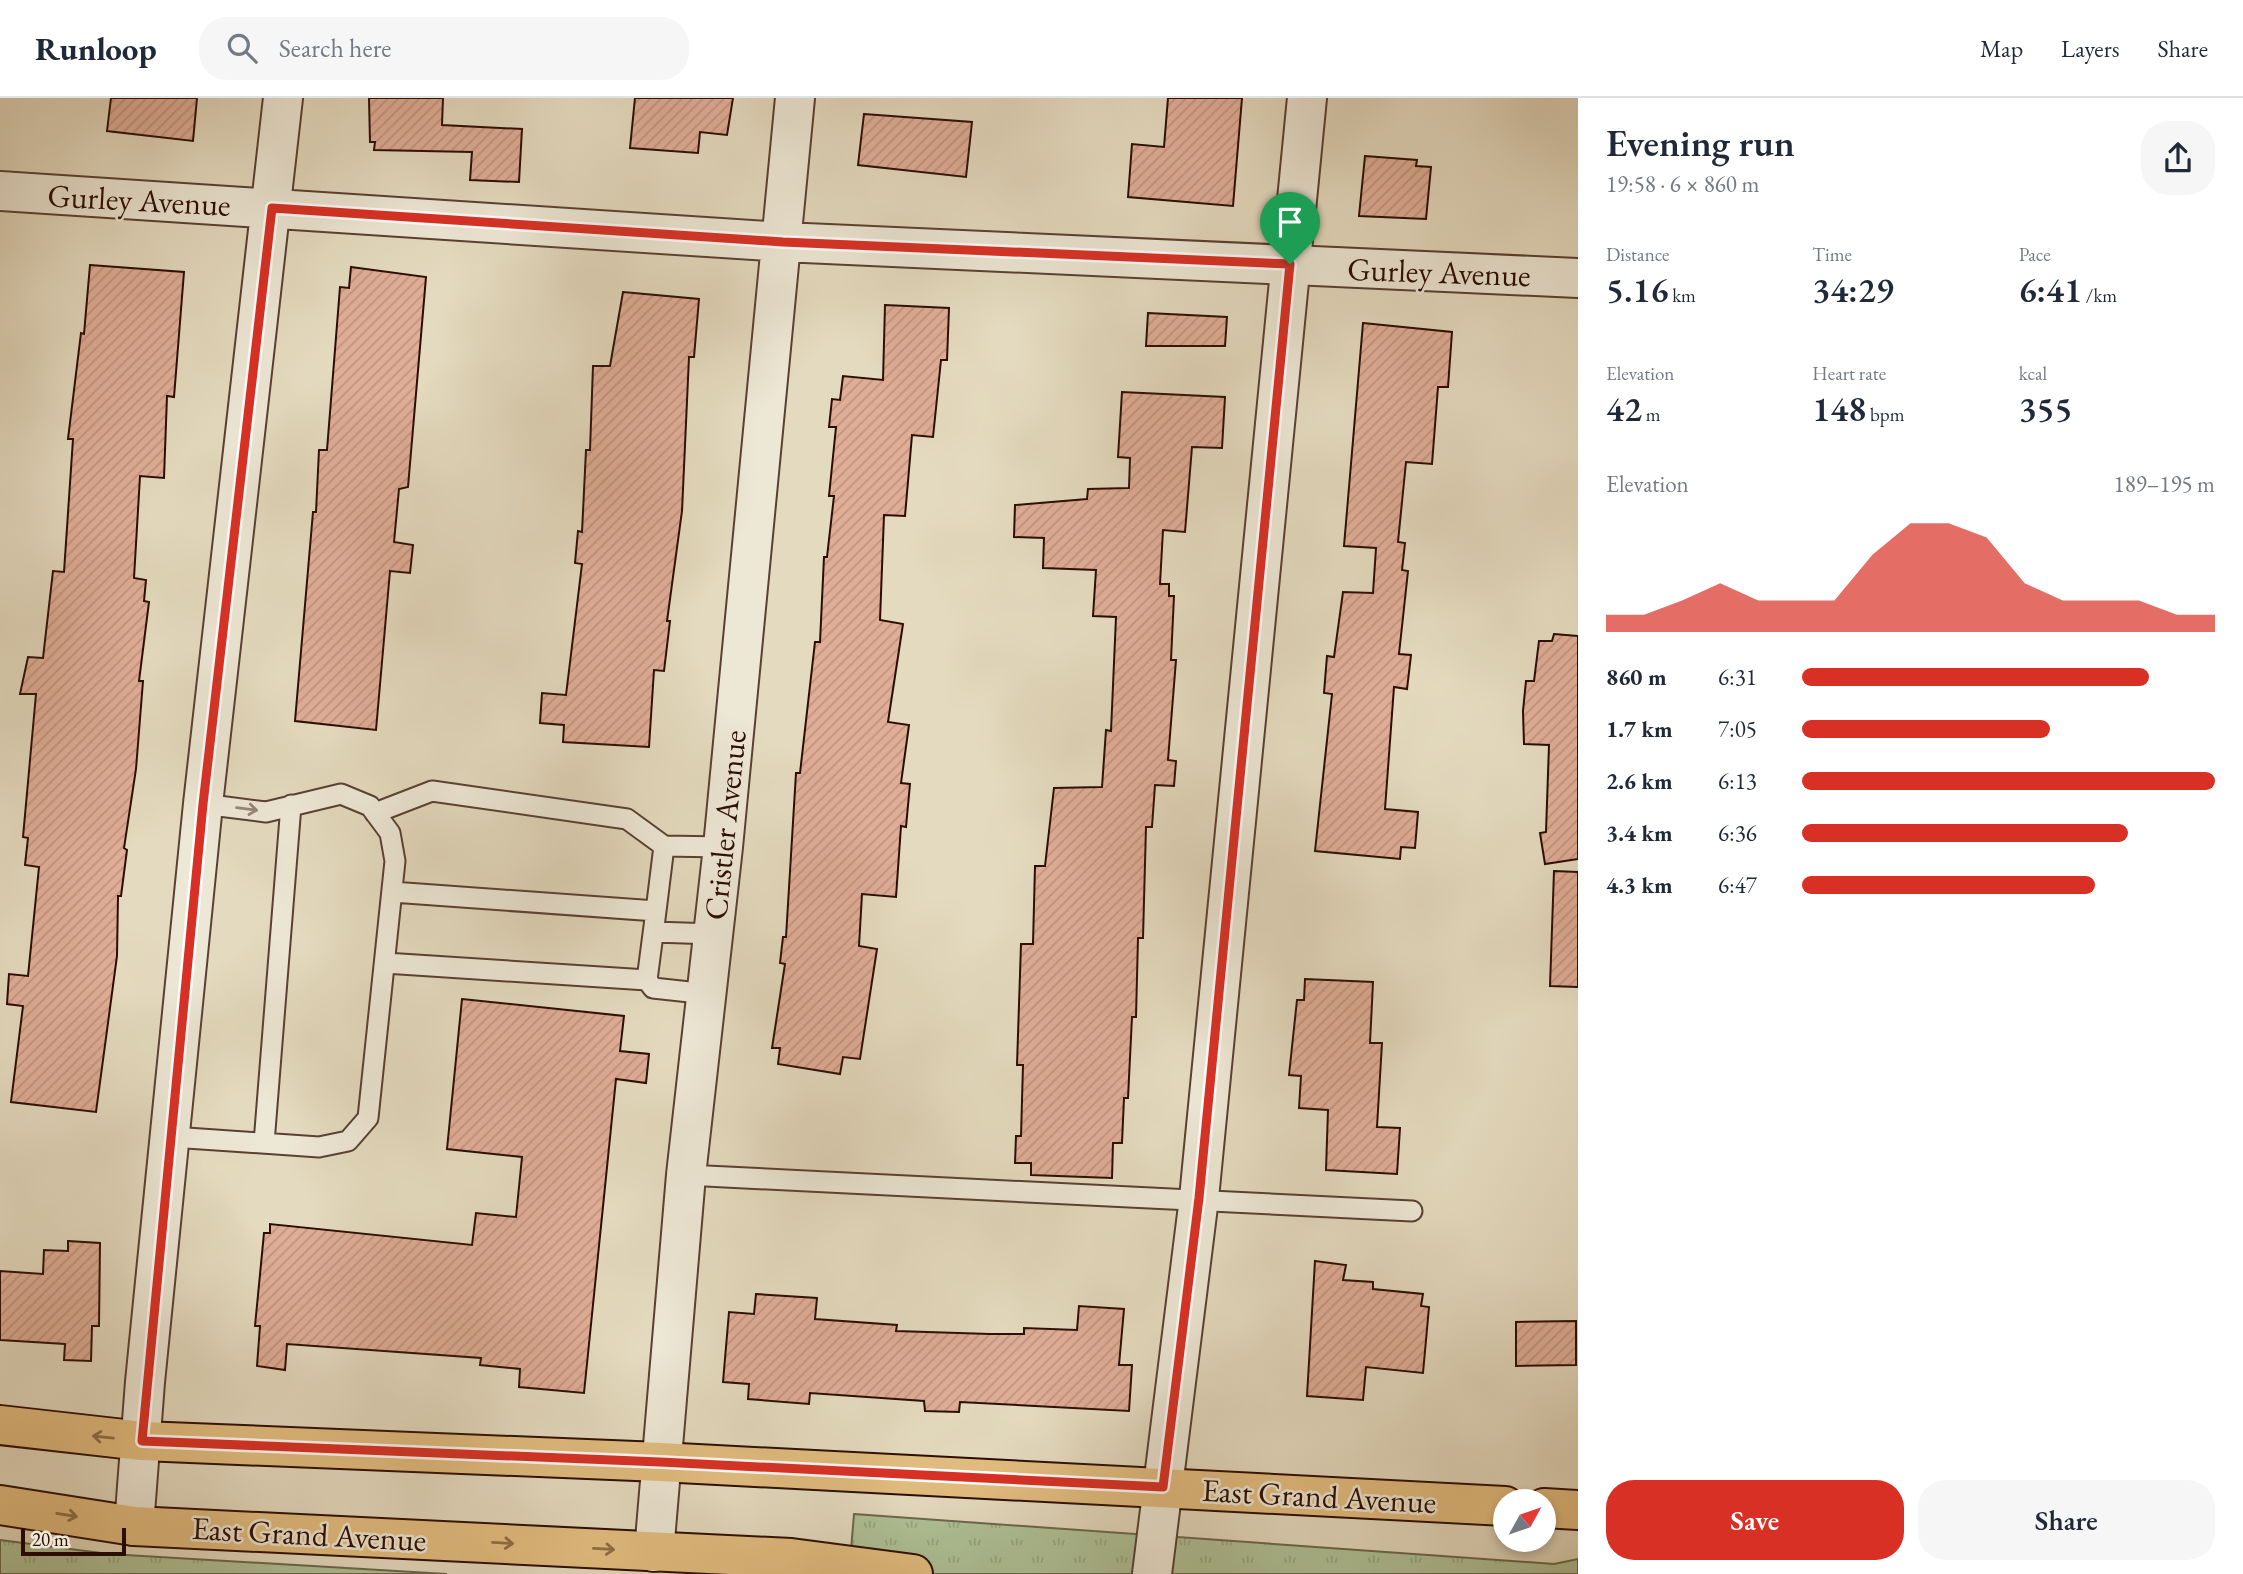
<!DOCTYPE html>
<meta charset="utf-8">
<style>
body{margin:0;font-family:"EB Garamond",serif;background:#f6f6f7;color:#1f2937;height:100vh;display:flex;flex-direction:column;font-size:26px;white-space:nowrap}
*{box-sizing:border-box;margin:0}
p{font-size:23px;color:#747a83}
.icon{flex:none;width:38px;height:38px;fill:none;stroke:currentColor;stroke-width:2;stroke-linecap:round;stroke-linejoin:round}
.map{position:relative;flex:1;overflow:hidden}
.panel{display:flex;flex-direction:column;background:#fff;width:665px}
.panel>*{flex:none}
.needle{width:46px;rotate:50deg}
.controls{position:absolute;left:1493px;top:1391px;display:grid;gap:14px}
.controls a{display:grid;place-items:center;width:63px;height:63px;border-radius:50%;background:#fff;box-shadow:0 4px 10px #0003;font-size:35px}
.scale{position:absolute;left:21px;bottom:18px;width:105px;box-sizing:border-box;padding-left:7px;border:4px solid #2b0d02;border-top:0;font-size:19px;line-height:24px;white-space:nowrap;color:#2b0d02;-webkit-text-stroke:5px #ede7d5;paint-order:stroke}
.pin{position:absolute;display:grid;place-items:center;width:60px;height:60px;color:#fff;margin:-72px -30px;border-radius:50% 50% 50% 0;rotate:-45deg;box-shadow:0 0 7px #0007}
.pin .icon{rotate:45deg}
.round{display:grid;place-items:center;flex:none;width:74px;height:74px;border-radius:28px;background:#f6f6f7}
.summary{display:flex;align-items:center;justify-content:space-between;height:119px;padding:0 28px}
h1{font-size:38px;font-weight:600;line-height:52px}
.figures{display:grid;grid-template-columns:repeat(3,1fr);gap:10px;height:119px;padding:7px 28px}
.figures div{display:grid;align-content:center}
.figures b{font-size:35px;font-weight:600}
.figures small{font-size:19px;font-weight:400}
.figures p{font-size:19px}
.chart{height:196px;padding:14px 28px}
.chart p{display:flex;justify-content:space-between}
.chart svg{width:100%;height:126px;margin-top:7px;fill:#d93025;opacity:.7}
.cta{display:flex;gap:14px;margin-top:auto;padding:14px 28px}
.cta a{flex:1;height:80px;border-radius:28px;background:#d93025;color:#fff;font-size:28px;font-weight:600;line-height:80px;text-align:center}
.cta a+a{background:#f6f6f7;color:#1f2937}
ul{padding:0 28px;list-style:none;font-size:23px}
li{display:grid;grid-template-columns:112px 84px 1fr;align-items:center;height:52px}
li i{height:18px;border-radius:9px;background:#d93025}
header{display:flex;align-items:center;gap:42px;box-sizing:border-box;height:98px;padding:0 35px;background:#fff;border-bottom:2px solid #e0e1e3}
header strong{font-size:33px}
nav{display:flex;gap:38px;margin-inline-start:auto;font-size:24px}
.search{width:490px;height:63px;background:#f6f6f7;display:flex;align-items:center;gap:18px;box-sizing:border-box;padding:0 24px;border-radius:28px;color:#747a83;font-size:26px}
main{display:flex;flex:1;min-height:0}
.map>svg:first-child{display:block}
.park{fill:url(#park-tufts);stroke:#6c674c;stroke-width:2}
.building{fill:url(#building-hatch);stroke:#2b0d02;stroke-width:2}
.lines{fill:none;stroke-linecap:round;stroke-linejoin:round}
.service-casing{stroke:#594031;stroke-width:23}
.minor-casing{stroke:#594031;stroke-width:42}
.tertiary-casing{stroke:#594031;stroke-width:42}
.primary-casing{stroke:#2b0d02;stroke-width:42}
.service{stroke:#ede7d5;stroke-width:19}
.minor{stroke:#ede7d5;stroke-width:38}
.tertiary{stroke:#ede7d5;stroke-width:38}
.primary{stroke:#e2bd80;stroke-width:38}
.oneway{stroke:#968576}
.oneway2{stroke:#906e47}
.route-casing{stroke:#fff;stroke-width:14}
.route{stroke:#d93025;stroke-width:9}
.labels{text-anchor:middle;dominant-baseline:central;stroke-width:5;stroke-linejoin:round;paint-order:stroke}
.street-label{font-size:32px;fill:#2b0d02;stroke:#ede7d5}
</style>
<header>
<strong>Runloop</strong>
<div class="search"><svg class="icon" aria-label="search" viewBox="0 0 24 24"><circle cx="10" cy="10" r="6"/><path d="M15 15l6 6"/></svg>Search here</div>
<nav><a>Map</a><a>Layers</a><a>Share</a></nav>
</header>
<main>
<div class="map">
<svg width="1578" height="1476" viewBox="0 0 1578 1476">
<defs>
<pattern id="park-tufts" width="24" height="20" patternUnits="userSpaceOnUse" patternTransform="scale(1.75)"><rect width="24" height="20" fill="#aec197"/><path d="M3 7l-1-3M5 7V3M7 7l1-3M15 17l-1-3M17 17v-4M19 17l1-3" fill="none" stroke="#96a580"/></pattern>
<pattern id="building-hatch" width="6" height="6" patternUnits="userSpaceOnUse" patternTransform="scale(1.75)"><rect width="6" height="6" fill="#e0ad97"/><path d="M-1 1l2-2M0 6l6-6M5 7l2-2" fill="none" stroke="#c09480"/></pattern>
</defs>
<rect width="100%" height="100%" fill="#e4dabf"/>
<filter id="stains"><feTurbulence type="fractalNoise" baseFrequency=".00286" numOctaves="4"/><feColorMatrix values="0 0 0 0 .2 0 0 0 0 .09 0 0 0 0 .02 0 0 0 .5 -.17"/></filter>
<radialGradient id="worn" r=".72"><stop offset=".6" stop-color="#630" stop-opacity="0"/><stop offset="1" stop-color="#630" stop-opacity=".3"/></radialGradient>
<path class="park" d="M 854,1416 L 1554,1466 L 1578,1461 L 1578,1476 L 849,1476 Z
M 0,1442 L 109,1456 L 447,1476 L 0,1476 Z"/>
<path class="building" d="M 111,0 L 197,0 L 193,43 L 107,33 Z
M 369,0 L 443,0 L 442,27 L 522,31 L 519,84 L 470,82 L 472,54 L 374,52 L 375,44 L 370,44 Z
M 635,0 L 733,0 L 727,37 L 700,34 L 698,55 L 630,50 Z
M 1168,0 L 1242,0 L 1233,108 L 1128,99 L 1132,46 L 1164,49 Z
M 864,16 L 972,24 L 966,79 L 858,67 Z
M 1365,58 L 1417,62 L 1416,68 L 1431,69 L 1426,121 L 1359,118 Z
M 90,167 L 184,174 L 174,299 L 167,298 L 164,380 L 140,378 L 134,480 L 146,482 L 144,503 L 149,504 L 139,583 L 143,583 L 136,671 L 124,750 L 127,752 L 121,798 L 118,798 L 117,858 L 96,1014 L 11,1004 L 23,908 L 7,906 L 9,876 L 28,878 L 39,769 L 25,767 L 28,740 L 23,739 L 36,596 L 20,596 L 28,559 L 43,560 L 53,473 L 64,474 L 73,341 L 68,341 L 81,235 L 84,236 Z
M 351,169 L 426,179 L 408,389 L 399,391 L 394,444 L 413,447 L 410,475 L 390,473 L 376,632 L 295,623 L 313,414 L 316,414 L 319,352 L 327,352 L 340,189 L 349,190 Z
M 623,194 L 699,201 L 694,259 L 689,259 L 682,413 L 667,523 L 670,523 L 664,573 L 654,572 L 649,649 L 563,644 L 564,627 L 540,625 L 542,595 L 566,597 L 582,466 L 575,465 L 578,433 L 582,434 L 586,352 L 590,352 L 593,268 L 610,268 Z
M 885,207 L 949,210 L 947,262 L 941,262 L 933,339 L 912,337 L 905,418 L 884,417 L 880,522 L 903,526 L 888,624 L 909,627 L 901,685 L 910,686 L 906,729 L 901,728 L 896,799 L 862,796 L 859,848 L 877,851 L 860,961 L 843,959 L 840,976 L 778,966 L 780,950 L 772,950 L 785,866 L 780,865 L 783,839 L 786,839 L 796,675 L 800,675 L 815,544 L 820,544 L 824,459 L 827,459 L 834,398 L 829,398 L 836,329 L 829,329 L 832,301 L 840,302 L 843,278 L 883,282 Z
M 1148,215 L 1227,219 L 1225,248 L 1146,248 Z
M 1363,225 L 1452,234 L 1448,289 L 1438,289 L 1432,366 L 1406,364 L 1398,444 L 1405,445 L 1402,472 L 1408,473 L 1399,556 L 1411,557 L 1407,591 L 1394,589 L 1385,711 L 1418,714 L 1415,750 L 1401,749 L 1400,761 L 1315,753 L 1332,596 L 1324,595 L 1327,558 L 1334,559 L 1343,494 L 1373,495 L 1376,450 L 1344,448 Z
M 1122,294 L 1225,299 L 1222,350 L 1192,349 L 1185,434 L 1163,432 L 1160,486 L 1169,486 L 1169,498 L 1174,498 L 1171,562 L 1176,562 L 1168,662 L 1176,663 L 1174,688 L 1155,687 L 1152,729 L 1146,729 L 1143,840 L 1138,840 L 1136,919 L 1132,919 L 1128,1000 L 1124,1000 L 1122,1045 L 1113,1045 L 1112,1080 L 1031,1077 L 1031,1065 L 1015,1065 L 1016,1038 L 1021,1038 L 1023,967 L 1017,967 L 1021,846 L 1033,846 L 1035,768 L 1045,768 L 1054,690 L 1102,689 L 1106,632 L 1111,633 L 1116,519 L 1093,518 L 1096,472 L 1043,470 L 1044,440 L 1014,439 L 1015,407 L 1087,401 L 1088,391 L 1129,390 L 1130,360 L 1118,359 Z
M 1554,536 L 1578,538 L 1578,761 L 1545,766 L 1540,735 L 1546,734 L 1549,647 L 1524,646 L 1523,613 L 1526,583 L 1534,583 L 1539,543 L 1552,543 Z
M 1554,773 L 1578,774 L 1578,889 L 1550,888 Z
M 1305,881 L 1373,884 L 1370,945 L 1382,945 L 1377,1029 L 1400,1030 L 1397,1076 L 1326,1072 L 1328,1012 L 1299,1010 L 1301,978 L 1289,977 L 1297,902 L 1304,902 Z
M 462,901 L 624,918 L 620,953 L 649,956 L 646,985 L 616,981 L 584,1295 L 519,1289 L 520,1271 L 480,1267 L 481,1260 L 287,1246 L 285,1272 L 257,1268 L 260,1228 L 255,1228 L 264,1135 L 270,1135 L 270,1126 L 472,1147 L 476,1115 L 516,1119 L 522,1059 L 447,1051 Z
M 68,1143 L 100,1145 L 99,1228 L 92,1228 L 91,1263 L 64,1262 L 65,1246 L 0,1242 L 0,1173 L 43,1176 L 44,1152 L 68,1153 Z
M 1315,1163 L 1346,1167 L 1343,1182 L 1373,1184 L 1373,1191 L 1423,1196 L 1421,1208 L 1429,1209 L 1423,1275 L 1366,1269 L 1363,1302 L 1307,1298 Z
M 756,1196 L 817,1200 L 815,1221 L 897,1227 L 896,1233 L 990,1236 L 1024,1236 L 1024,1230 L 1077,1232 L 1079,1208 L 1124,1211 L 1119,1267 L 1132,1267 L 1129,1313 L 960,1304 L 959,1314 L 925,1313 L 924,1303 L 810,1295 L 809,1306 L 748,1301 L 749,1286 L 723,1284 L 729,1214 L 754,1216 Z
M 1576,1223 L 1576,1267 L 1516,1268 L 1516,1224 Z"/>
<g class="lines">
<g class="service-casing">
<path id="service" d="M 375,715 L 432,693 L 627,721 L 664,748 L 723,749
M 392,794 L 656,813 L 664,748
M 656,813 L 647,882 L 653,890 L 708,896
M 654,834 L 714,836
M 385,865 L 647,882
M 172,1039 L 319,1049 L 348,1043 L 368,1020 L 395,763 L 390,735 L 370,708 L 341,696 L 266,714 L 203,706
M 264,1045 L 291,707
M 686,1077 L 1412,1113"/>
</g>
<g class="minor-casing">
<path id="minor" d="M 0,93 L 783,144 L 1578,180
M 134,1428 L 145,1284 L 203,706 L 283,0
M 654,1454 L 686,1077 L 723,749 L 795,0"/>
</g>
<g class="tertiary-casing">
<path id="tertiary" d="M 1152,1476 L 1199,1100 L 1307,0"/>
</g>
<g class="primary-casing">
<path id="primary" d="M 0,1327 L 142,1343 L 660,1364 L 1505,1408
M 0,1407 L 134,1428 L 791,1460 L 913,1476
M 1544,1410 L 1578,1412"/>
</g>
<use href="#service" class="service"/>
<use href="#minor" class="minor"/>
<use href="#tertiary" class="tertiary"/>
<use href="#primary" class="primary"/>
</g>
<defs><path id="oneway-shaft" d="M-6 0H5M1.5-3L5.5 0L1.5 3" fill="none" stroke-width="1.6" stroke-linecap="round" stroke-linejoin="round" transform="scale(1.75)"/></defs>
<use class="oneway" href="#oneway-shaft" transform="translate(247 711) rotate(7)"/>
<g class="oneway2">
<use href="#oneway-shaft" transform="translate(103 1339) rotate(-174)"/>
<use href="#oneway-shaft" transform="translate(67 1417) rotate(9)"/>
<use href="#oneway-shaft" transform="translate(503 1445) rotate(3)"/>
<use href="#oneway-shaft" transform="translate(604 1451) rotate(3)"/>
</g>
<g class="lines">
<g class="route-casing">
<path id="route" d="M 272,110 L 783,144 L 1290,166 L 1199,1100 L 1163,1389 L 660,1364 L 142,1343 L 203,706 Z"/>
</g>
<use href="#route" class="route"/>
</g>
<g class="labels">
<g class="street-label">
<text transform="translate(139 102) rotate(3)">Gurley Avenue</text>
<text transform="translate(1439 174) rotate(2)">Gurley Avenue</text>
<text transform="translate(725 727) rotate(-84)">Cristler Avenue</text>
<text transform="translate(1319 1398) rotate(3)">East Grand Avenue</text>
<text transform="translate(309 1436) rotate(3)">East Grand Avenue</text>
</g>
</g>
<rect width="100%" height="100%" filter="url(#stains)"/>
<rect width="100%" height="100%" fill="url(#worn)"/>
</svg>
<div class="controls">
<a><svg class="needle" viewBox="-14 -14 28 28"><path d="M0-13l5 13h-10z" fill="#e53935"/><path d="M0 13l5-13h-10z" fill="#747a83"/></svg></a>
</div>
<div class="scale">20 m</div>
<div class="pin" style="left:1290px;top:166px;background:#1e9e55"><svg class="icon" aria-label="arrive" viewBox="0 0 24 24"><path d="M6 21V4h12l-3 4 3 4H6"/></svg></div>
</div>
<section class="panel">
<div class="summary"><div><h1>Evening run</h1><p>19:58 · 6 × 860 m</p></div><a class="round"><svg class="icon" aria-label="share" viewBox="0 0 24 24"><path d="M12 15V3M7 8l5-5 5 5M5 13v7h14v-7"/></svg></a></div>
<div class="figures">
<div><p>Distance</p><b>5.16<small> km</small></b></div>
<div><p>Time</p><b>34:29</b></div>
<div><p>Pace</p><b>6:41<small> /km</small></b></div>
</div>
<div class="figures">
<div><p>Elevation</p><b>42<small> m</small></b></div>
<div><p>Heart rate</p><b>148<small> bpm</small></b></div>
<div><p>kcal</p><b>355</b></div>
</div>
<div class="chart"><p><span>Elevation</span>189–195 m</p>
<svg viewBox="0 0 160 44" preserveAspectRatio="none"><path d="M0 44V38L10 38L20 33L30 27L40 33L50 33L60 33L70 17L80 6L90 6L100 11L110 27L120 33L130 33L140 33L150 38L160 38V44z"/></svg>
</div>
<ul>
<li><b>860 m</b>6:31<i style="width:84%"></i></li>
<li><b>1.7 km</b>7:05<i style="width:60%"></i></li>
<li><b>2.6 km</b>6:13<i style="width:100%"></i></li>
<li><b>3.4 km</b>6:36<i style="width:79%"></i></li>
<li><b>4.3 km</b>6:47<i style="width:71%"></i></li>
</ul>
<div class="cta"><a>Save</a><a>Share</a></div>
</section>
</main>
